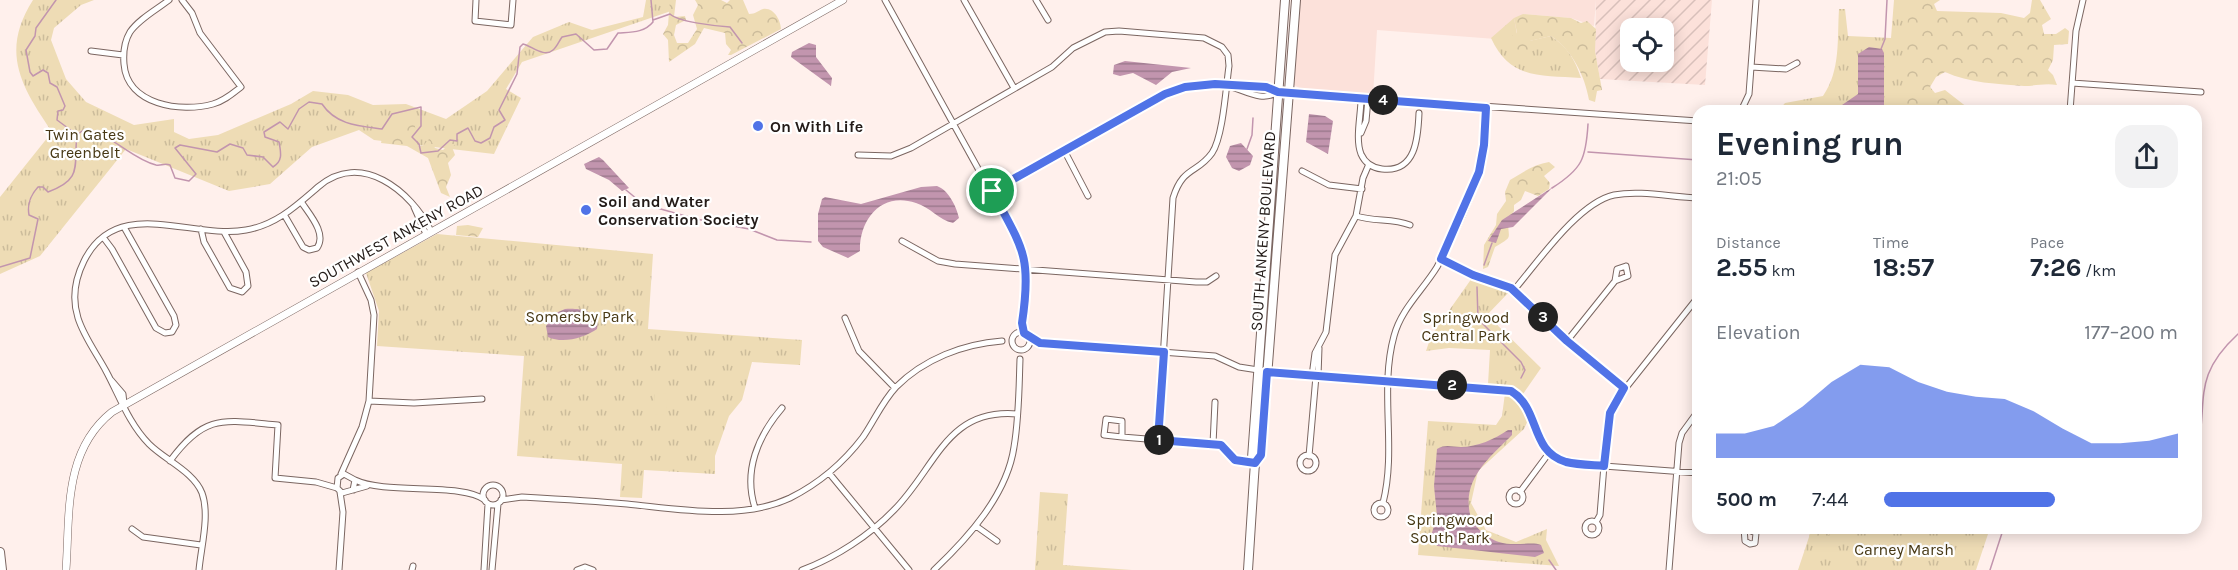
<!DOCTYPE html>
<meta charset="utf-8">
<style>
body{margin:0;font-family:Karla,sans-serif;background:#f2f2f3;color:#1f2937;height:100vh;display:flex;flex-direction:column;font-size:22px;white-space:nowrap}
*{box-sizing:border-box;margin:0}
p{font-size:20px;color:#747a83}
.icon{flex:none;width:33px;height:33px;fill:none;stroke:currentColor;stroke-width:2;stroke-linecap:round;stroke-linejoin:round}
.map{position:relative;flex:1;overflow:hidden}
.drawer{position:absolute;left:1692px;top:105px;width:510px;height:429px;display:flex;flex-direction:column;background:#fff;border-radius:18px;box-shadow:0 3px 15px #0003}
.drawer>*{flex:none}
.tools{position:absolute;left:1620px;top:18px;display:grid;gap:12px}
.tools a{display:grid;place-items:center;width:54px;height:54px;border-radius:12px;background:#fff;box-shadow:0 3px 15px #0003;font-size:30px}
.pin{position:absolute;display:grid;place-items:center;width:51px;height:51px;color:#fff;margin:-26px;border:3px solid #fff;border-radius:50%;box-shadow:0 2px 6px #0007}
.km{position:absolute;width:30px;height:30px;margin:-15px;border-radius:50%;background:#222;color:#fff;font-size:16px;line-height:30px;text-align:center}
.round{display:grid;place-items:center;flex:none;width:63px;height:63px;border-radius:18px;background:#f2f2f3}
.summary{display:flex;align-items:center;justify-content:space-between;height:102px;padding:0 24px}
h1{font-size:33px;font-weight:700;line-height:45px}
.stats{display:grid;grid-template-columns:repeat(3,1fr);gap:9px;height:102px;padding:6px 24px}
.stats div{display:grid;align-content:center}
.stats b{font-size:26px;font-weight:700}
.stats small{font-size:16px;font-weight:400}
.stats p{font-size:16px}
.chart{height:168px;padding:12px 24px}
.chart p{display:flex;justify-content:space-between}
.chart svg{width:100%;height:108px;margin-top:6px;fill:#5073e7;opacity:.7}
ul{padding:0 24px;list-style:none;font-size:20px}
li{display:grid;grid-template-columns:96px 72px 1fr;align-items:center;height:45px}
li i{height:15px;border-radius:8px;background:#5073e7}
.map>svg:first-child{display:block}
.built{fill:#fce1da}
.industrial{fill:url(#industrial-furrows);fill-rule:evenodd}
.grass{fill:url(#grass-tufts)}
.forest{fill:url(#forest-crowns)}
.pitch{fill:#eedcb5}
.water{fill:url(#water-rules)}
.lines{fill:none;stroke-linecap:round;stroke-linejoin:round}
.stream{stroke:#c295ae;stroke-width:1.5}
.minor-casing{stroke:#7b6661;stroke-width:7}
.tertiary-casing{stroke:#7b6661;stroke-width:8}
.primary-casing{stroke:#7b6661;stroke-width:10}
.minor{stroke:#fff;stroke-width:5}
.tertiary{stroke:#fff;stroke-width:7}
.primary{stroke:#fff;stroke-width:8}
.route-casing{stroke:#fff;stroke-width:12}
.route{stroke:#5073e7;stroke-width:8}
.poi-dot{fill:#5073e7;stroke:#fff;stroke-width:2}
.labels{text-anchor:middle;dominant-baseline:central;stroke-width:4.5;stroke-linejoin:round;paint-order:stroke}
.poi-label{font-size:16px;font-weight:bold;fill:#231b18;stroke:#fff;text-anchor:start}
.park-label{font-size:16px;fill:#473814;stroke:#fff}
.street-label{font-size:16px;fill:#231b18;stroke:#fff}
</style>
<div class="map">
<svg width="2238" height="570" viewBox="0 0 2238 570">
<defs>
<pattern id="industrial-furrows" width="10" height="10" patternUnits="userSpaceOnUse" patternTransform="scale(1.5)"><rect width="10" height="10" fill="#fce1da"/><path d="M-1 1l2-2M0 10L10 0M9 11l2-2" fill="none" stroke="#d8c0ba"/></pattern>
<pattern id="grass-tufts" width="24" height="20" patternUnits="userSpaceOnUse" patternTransform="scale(1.5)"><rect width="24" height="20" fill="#eedcb5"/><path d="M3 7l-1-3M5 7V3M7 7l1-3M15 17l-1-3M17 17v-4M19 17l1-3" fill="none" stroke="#ccbc9b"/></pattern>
<pattern id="forest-crowns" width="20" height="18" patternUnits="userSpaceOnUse" patternTransform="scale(1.5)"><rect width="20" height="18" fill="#eedcb5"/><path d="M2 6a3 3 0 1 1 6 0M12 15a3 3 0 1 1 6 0" fill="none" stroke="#ccbc9b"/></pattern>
<pattern id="water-rules" width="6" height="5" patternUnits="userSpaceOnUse" patternTransform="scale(1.5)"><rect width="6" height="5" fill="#c295ae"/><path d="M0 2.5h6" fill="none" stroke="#9d798d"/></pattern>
</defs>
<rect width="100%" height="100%" fill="#fff0ec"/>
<path class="built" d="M 1299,0 L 1596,0 L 1594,26 L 1571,18 L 1523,14 L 1509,40 L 1377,30 L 1373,96 L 1301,89 L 1294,85 Z"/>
<path class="industrial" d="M 1596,0 L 1712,0 L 1705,85 L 1600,79 L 1595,51 ZM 1630,28 L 1664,28 L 1664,62 L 1630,62 Z"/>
<path class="grass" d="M 33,0 L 94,0 L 81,5 L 54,28 L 51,40 L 66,79 L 86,102 L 134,125 L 174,119 L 174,132 L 189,139 L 218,135 L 291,104 L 313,91 L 348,95 L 373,105 L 406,104 L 446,119 L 487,91 L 533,37 L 569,22 L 592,30 L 643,17 L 646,0 L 672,0 L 671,11 L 522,62 L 506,89 L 521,98 L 494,154 L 374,140 L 359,130 L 312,147 L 270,184 L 229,191 L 126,149 L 40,256 L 0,274 L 0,197 L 52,132 C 21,86 0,52 33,0 Z
M 1894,0 L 1931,0 L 1923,111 L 1778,111 L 1785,103 L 1823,96 C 1841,70 1837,39 1839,9 L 1845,9 L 1848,36 L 1891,38 Z
M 1514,18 L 1517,34 L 1529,41 L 1551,36 C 1567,47 1575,59 1581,78 C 1541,75 1510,80 1491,38 Z
M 437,234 L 653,254 L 648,329 L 802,340 L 800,365 L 752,362 L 742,400 L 729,416 L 715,456 L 715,474 L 644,470 L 642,498 L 620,497 L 622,464 L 517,456 L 524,356 L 377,346 L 379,311 L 366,273 Z
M 1472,278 L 1502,286 L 1510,291 L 1487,315 L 1541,368 L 1523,394 L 1505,385 L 1488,384 L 1490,350 L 1449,348 L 1426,351 L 1431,336 Z
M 1505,393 L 1522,404 L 1529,418 L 1524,429 L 1478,471 L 1471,503 L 1486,530 L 1516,542 L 1547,529 L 1546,540 L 1559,566 L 1418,555 L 1428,421 L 1496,425 L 1502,416 Z
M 1040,492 L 1068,494 L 1063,565 L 1132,570 L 1035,570 Z
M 1812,528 L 1990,528 L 1976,570 L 1798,570 Z"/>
<path class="forest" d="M 670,0 L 676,0 L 674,17 L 685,16 L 686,20 L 676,25 L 674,35 L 677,43 L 688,43 L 697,29 L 693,15 L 698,5 L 695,0 L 721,0 L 727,3 L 730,0 L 743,0 L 749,14 C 756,14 757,11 763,9 C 774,7 781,21 781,29 L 731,55 L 728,55 L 731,50 L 726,44 L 725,33 L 704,28 L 695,44 L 669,62 L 668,40 L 663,34 L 668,25 Z
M 1909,0 L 1940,0 L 1934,4 L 1937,11 L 2001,13 L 2024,18 L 2030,13 L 2032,0 L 2040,0 L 2051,19 L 2042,25 L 2044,34 L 2056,34 L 2065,28 L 2069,31 L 2068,44 L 2054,45 L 2053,60 L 2048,70 L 2053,75 L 2057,85 C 2044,83 2036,86 2024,86 C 1998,84 1969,83 1945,72 L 1936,77 L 1930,87 L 1935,93 L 1945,90 L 1972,111 L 1902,111 Z
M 1523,14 L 1571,18 L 1581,23 L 1587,21 L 1596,29 L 1595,51 L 1602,90 L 1597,91 L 1595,102 L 1589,100 C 1585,76 1572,50 1551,36 L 1530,41 L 1529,54 C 1520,52 1511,48 1509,38 L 1517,33 L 1514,18 Z
M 403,118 L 407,119 L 405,124 L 414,120 L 416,133 L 411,139 L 419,146 L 423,146 L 430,138 L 435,148 L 443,150 L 452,141 L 457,143 L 452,147 L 455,155 L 448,163 L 451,175 L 446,187 L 450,197 L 441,193 L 428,158 L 407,146 L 381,143 L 382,138 L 391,133 Z
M 1549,162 L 1555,167 L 1544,176 L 1550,183 L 1549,189 L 1538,196 L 1525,191 L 1521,200 L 1514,205 L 1514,211 L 1508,219 C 1508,241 1514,235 1495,247 L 1488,267 L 1483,269 L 1484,245 L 1496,225 L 1497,214 L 1506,201 L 1505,192 L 1510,180 C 1523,172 1535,164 1549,162 Z
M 468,225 L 483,228 L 478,237 L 456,235 L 457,226 Z
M 1812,528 L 1837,528 L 1817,545 L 1812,544 L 1809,536 Z"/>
<path class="pitch" d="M 655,393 L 668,394 L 666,415 L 653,414 Z"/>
<path class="water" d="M 809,43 L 816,45 L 816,57 L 832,78 L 831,86 L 791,57 L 792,52 Z
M 1869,47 L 1882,49 L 1884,53 L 1884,111 L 1829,111 L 1831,107 L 1842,105 L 1858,94 L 1858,54 Z
M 1125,61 L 1191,68 L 1172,72 L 1156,85 L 1133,73 L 1120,76 L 1113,74 L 1114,65 Z
M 1309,114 L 1325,116 L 1333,121 L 1328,154 L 1306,142 Z
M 1241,143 L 1253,156 L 1250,165 L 1239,171 L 1232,168 L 1226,157 L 1230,146 Z
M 599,157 L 603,160 L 629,188 L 622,191 L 609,180 L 586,169 L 584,164 Z
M 937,186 C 948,190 956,205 959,218 L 953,223 C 939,220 930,207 916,203 C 882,191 859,219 860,251 L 848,258 L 823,247 L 818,241 L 818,214 L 822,199 L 825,197 L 861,204 L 921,187 Z
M 1553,187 L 1513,227 L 1501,229 L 1496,243 L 1488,241 L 1502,220 Z
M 565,309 C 578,308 601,310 597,329 C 584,338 563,344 548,337 L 546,326 L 556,313 Z
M 1508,430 L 1512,430 L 1512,435 C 1490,457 1462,479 1470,514 C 1473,527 1487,538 1499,542 C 1514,547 1532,541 1541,545 L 1544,553 L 1535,557 L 1437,546 L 1431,536 L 1437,516 L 1434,486 L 1437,449 C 1446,444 1451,447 1461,447 C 1477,447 1495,439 1508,430 Z"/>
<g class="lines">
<path class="stream" d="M 56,0 L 36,28 L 35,36 L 26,50 L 30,72 L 33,76 L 43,70 L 48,73 L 50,83 L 57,87 L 65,106 L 63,110 L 58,111 L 57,120 L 76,134
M 653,20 L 670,14 C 678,22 716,26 730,27 L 742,43
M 1881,49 L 1885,39 L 1887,0
M 1800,111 L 1807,111
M 77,135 L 82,131 C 112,132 129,158 156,165 C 161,166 164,163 170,165 L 175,178 L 189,181 L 196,174 L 175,148 L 180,145 L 217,152 L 230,144 L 243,148 L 247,155 L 263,157 L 273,167 C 283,161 281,153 279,142 L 265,137 L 264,132 L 280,122 L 288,129 L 299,109 L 309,102 L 322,104 C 336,125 359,126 382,129 L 392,114 L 421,107 L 421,126 L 412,137 L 419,144 L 421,153 L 438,151 L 450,140 L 457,141 L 457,134 L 468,128 L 475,141 L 481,143 L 490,138 L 494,127 L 505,120 L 499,110 L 517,74 L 520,47 L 523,44 C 532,46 544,58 553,50 C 557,47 559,41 562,37 L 576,34 L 594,50 L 607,49 L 618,33 C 631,32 644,33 653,22 L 651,0
M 1247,149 L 1252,135 L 1253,118
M 1588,152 L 1698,160
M 1552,188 C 1582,169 1586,159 1588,124
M 626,190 L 643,204 L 696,219 L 749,229 L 777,240 L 811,242
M 1484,265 L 1492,243
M 0,267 L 30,258 L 38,219 L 29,215 C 27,204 30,196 38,187 L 43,187 L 48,192 C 84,179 73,165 77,136
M 1477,287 L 1478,319 L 1521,362 L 1525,370 L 1521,378
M 2196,458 C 2210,403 2189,379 2238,334
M 1549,560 L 1556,570
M 1990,570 L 2002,533 L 2007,528"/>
<g class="minor-casing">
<path id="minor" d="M 169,0 C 156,10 139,19 130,32 C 124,42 123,52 124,64 C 127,105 181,113 213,104 C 224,101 232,94 241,87 L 200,33 L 192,13 L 182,0
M 476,0 L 475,21 L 511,25 L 513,0
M 885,0 L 1023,250 L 1027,269 L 1022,323
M 964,0 L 1014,88
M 1036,0 L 1048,20
M 91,51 L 123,55
M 1751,67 L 1786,69 L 1797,63
M 2072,83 L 2201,92
M 1236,87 L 1266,87 L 1278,92 L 1698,121
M 1361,99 C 1361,115 1355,139 1361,154 C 1365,163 1373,168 1382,169 C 1416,173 1418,138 1419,113
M 1741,111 L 1749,94 L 1756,0
M 2070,111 L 2076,31 L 2083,0
M 1361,133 L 1366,121 L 1368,99
M 1064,150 L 1088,196
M 858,155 L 891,156 L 911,148 L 1052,67 L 1073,48 L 1105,32 L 1119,31 L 1204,38 L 1222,47 L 1228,55 L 1229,66 C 1226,87 1223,137 1212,153 C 1197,174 1183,166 1173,198 L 1158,440
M 1302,171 L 1329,185 L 1362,189
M 992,191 L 1176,89 C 1192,85 1207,83 1223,85 C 1241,87 1260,104 1278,92
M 414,207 L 426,234
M 285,216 L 303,247 L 309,250 L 317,248 C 327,234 310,215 302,203
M 1356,216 C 1375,222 1392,218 1410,225
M 201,229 L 204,242 L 230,288 L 242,292 L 248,286 L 246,272 L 224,232
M 103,237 L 112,249 L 156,328 L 165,333 L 172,332 L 176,325 L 174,316 L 124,227
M 902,241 L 938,261 L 955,264 L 1196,282 L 1207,282 L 1216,276
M 1441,259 L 1474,275 L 1510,287 L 1567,341 L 1624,388
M 1514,290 C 1538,262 1578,203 1614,195 C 1640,190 1671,197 1698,198
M 845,318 L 859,351 L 895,388
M1012 341a9 9 0 1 1 18 0a9 9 0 1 1-18 0Z
M 1567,341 L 1615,281 L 1628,276 L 1626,266 L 1617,269 L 1615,281
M 1040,343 L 1215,356 L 1239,367 L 1271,372 L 1504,390 C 1548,401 1518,454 1577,464 L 1698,473
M 1312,376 L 1315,353 L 1326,332 L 1335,255 L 1356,216 L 1363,178 L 1369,164
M 1318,376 L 1319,348
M 111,380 L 123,394 L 124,404
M 369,401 L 414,403 L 482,399
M 1122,437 L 1104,435 L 1106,419 L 1122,421 L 1122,437 L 1221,445 L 1235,460 L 1255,463
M 1213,444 L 1215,402
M1300 463a8 8 0 1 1 16 0a8 8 0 1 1-16 0Z
M 1309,456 L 1316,376
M 170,461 C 205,413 224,420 278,425 L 275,478 L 316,482 L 337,488
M 829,473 L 909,570
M 341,474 L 362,427 L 369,401 L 374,315 L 371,300 L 358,272
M 355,480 C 386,495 462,482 485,500
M483 495a10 10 0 1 1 20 0a10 10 0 1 1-20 0Z
M1509 497a7 7 0 1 1 14 0a7 7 0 1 1-14 0Z
M 353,490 L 355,480 L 344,474 L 338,478 L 337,488 L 342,493 L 367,486
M 1520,492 L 1549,453
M 501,500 L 522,497 C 557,499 592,501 627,504 C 678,509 741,521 790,498 C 818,484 844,462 863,437 C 874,421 882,402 896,387 C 924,359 963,344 1002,341
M1374 510a7 7 0 1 1 14 0a7 7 0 1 1-14 0Z
M 1383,503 C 1397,448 1379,390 1394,336 C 1401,309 1423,290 1437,267 C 1452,240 1475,191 1482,162 C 1486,144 1485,126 1486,107
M 755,508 C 743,471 758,436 782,408
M1585 528a7 7 0 1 1 14 0a7 7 0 1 1-14 0Z
M 1596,522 L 1600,515 L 1607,428 L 1613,404 L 1698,297
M 976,526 L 997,541
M 1744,528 L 1756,533 L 1755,543 L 1750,544 L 1745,541 Z
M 132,529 L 143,537 L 201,545
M 199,570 C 201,547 210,515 202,493 C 194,472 165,460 149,444 C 129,424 119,395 106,371 C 97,354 84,337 78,318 C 72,299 75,279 84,261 C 117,194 192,240 246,230 C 276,225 296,206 318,187 C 361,150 411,191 431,231
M 339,570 L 343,512 L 340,492
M 412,570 L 413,566
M 484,570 L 488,504
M 492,570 L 498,504
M 577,570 L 585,567 L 593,570
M 802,570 C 835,558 870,535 894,510 C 936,468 946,408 1017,414
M 934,570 C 968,538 1007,495 1014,447 C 1019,418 1019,388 1020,359
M 1669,570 L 1679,443 L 1682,433 L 1698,411"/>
</g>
<g class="tertiary-casing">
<path id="tertiary" d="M 66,570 C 70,514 63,451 112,412 L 843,0"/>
</g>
<g class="primary-casing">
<path id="primary" d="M 1255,463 L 1261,455 L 1296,0
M 0,552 L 2,570
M 1248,570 L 1254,477 L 1255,463 L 1252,458 L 1285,0"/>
</g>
<use href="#minor" class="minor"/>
<use href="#tertiary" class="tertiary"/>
<use href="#primary" class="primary"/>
</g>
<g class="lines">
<g class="route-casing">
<path id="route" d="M 1215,84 L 1266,87 L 1278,92 L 1486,108 L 1484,145 L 1479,172 L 1441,259 L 1473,275 L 1511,288 L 1567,341 L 1624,388 L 1610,413 L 1604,466 C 1592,465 1578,465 1566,462 C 1529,451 1541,409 1511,391 L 1267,372 L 1261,455 L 1255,463 L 1235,460 L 1221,445 L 1158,440 L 1164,352 L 1040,343 L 1024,333 L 1022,323 C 1032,256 1023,249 992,191 L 1165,94 L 1185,87 Z"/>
</g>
<use href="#route" class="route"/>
</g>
<g class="poi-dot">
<circle cx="758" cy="126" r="6"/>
<circle cx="586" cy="210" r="6"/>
</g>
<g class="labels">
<g class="poi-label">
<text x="770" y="126">On With Life</text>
<text x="598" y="201">Soil and Water<tspan x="598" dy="18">Conservation Society</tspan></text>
</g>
<g class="park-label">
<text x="85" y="134">Twin Gates<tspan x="85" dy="18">Greenbelt</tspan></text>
<text x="580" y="316">Somersby Park</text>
<text x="1466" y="317">Springwood<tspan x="1466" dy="18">Central Park</tspan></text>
<text x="1450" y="519">Springwood<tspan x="1450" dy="18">South Park</tspan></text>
<text x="1904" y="549">Carney Marsh</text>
</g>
<g class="street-label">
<text transform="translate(1263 231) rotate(-86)">SOUTH ANKENY BOULEVARD</text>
<text transform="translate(396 236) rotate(-29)">SOUTHWEST ANKENY ROAD</text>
</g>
</g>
</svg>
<div class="tools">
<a><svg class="icon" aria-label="locate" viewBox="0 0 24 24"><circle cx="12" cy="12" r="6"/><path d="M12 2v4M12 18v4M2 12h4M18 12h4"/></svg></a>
</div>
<div class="pin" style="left:992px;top:191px;background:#1e9e55"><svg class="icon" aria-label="arrive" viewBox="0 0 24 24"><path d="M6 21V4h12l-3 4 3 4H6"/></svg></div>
<b class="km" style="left:1159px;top:440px">1</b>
<b class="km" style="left:1452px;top:385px">2</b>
<b class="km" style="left:1543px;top:317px">3</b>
<b class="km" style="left:1383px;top:100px">4</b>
<section class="drawer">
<div class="summary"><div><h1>Evening run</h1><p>21:05</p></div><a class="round"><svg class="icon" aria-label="share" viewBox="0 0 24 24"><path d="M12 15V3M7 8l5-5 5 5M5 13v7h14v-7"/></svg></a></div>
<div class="stats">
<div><p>Distance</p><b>2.55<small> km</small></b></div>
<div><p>Time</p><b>18:57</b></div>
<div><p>Pace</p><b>7:26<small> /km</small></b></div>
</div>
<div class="chart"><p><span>Elevation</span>177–200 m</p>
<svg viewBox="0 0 160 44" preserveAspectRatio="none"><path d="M0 44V34L10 34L20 31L30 23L40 13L50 6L60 7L70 13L80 17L90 19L100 20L110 25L120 32L130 38L140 38L150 37L160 34V44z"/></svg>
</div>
<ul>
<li><b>500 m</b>7:44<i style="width:58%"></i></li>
</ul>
</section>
</div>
